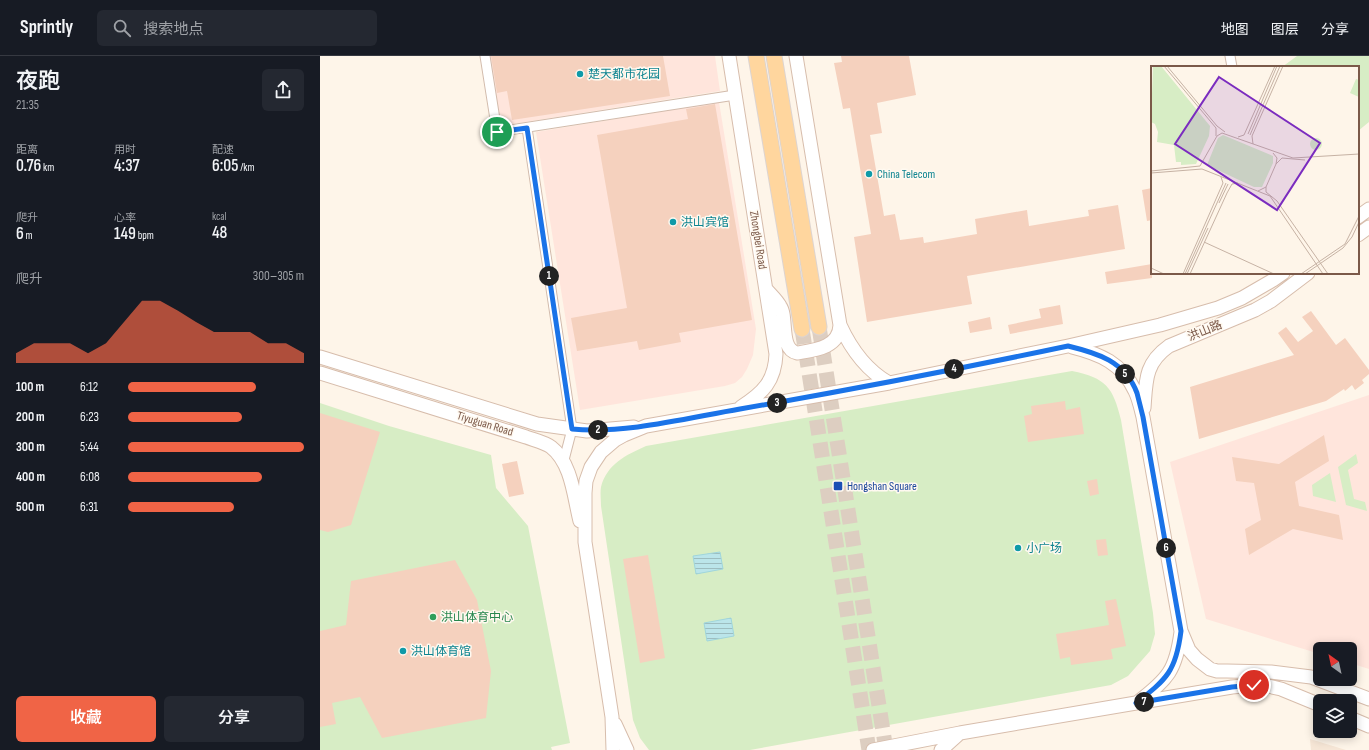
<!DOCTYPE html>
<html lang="zh">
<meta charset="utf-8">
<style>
body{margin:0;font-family:"Sofia Sans Condensed","Noto Sans SC",sans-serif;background:#242831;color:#f1f3f6;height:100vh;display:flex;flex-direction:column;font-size:15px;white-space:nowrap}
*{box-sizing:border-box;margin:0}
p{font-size:13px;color:#9ea1a6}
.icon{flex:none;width:22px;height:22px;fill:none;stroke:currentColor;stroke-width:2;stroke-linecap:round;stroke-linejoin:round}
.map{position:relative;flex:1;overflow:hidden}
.side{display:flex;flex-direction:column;background:#171b24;width:320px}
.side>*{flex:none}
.needle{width:26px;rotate:327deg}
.controls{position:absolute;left:993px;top:586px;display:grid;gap:8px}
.controls a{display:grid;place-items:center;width:44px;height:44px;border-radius:6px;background:#171b24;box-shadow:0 2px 10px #0003;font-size:20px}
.pin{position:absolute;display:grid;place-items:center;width:34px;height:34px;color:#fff;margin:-17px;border:2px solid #fff;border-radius:50%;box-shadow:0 1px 4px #0007}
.km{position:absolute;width:20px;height:20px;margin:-10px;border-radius:50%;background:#222;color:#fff;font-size:11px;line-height:20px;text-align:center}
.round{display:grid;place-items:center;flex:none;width:42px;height:42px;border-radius:6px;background:#242831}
.summary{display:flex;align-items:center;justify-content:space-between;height:68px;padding:0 16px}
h1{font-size:22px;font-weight:600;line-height:30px}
.stats{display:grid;grid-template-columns:repeat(3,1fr);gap:6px;height:68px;padding:4px 16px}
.stats div{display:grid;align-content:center}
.stats b{font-size:17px;font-weight:600}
.stats small{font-size:11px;font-weight:400}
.stats p{font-size:11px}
.chart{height:112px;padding:8px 16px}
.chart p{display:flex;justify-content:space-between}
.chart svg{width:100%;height:72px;margin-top:4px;fill:#f06446;opacity:.7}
.cta{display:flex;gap:8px;margin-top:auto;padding:8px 16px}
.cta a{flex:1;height:46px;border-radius:6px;background:#f06446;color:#fff;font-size:16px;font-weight:600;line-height:46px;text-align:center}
.cta a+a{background:#242831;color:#f1f3f6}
ul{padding:0 16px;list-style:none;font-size:13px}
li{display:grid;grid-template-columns:64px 48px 1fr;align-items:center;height:30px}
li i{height:10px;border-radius:5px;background:#f06446}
header{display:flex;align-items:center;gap:24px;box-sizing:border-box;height:56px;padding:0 20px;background:#171b24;border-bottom:1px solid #363941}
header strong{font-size:19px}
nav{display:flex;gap:22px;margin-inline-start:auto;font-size:14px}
.search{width:280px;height:36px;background:#242831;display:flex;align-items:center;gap:10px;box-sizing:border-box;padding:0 14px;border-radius:6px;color:#9ea1a6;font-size:15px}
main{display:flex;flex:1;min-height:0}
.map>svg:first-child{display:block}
.residential{fill:#f6e6d6}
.commercial{fill:#ffe5dc}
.green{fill:#d7edc5}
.water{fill:url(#water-rules);stroke:#a0d6dc}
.building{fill:#f5d1be}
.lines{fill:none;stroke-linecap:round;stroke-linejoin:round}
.primary-tunnel{stroke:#ddcec1;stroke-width:15;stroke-dasharray:15 8;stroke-linecap:butt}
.street-casing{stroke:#d2bbac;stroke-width:11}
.secondary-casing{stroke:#d7bdac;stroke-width:15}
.primary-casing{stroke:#ddd4d0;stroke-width:17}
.street{stroke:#fff;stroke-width:9}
.secondary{stroke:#fff;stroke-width:13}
.primary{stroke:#ffd69e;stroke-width:15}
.route-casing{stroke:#fff;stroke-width:8}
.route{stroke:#1a73e8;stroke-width:5}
.culture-dot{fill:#0f9aa8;stroke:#fff9f0;stroke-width:1.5}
.transit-dot{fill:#1a4fb4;stroke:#fff9f0;stroke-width:1.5}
.leisure-dot{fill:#2e9e5b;stroke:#fff9f0;stroke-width:1.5}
.labels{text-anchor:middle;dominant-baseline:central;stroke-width:3;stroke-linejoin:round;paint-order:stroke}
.culture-label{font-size:12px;fill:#0d838f;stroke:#fff9f0;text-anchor:start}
.street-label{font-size:12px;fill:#7b5949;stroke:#fff9f0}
.transit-label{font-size:12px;fill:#164399;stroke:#fff9f0;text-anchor:start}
.leisure-label{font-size:12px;fill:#27864d;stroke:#fff9f0;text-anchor:start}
.inset-road{fill:none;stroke:#c6b2a4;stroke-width:1}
.view{fill:#7b2cbf;fill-opacity:0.15;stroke:#7b2cbf;stroke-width:2}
.inset-edge{fill:none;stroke:#7b5949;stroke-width:2}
</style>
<header>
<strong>Sprintly</strong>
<div class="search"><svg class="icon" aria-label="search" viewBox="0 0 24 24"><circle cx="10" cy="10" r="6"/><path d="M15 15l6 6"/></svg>搜索地点</div>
<nav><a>地图</a><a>图层</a><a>分享</a></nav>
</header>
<main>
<section class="side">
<div class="summary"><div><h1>夜跑</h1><p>21:35</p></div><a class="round"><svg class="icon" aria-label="share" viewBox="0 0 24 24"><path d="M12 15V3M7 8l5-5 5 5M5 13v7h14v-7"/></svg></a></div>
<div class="stats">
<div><p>距离</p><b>0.76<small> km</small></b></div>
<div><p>用时</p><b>4:37</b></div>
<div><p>配速</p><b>6:05<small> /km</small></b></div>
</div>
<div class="stats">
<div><p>爬升</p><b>6<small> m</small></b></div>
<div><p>心率</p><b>149<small> bpm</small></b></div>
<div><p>kcal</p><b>48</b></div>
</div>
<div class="chart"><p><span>爬升</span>300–305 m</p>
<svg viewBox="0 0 160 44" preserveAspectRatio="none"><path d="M0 44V38L10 32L20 32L30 32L40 38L50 32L60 19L70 6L80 6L90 12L100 19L110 25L120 25L130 25L140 32L150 32L160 38V44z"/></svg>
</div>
<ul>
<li><b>100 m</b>6:12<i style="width:73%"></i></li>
<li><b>200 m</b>6:23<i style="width:65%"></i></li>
<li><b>300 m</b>5:44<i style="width:100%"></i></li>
<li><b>400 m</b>6:08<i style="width:76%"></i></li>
<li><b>500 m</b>6:31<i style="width:60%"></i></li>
</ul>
<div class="cta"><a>收藏</a><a>分享</a></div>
</section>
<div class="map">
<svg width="1049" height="694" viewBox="0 0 1049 694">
<defs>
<pattern id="water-rules" width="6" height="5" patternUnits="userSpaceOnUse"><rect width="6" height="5" fill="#bbe5ea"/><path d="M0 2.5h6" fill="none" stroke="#9dbdc0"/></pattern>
</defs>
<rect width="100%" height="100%" fill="#fef5e9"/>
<path class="residential" d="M 990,683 L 1026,694 L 991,694 Z"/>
<path class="commercial" d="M 169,0 L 395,0 L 400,35 L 180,70 Z
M 399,46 L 436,273 L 433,299 L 427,313 L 422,321 L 415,327 L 405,330 L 260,354 L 216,76 Z
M 1049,339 L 1049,613 L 1030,607 L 1030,593 L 1000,593 L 1000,598 L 886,563 L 850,406 Z"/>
<path class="green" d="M 977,0 L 1049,0 L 1049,66 L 1038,75 L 1038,11 L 962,11 Z
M 752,315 C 786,322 793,331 801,364 L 833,557 L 835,578 L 830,595 L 808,620 L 791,629 L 430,694 L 329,694 L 320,682 L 313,664 L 281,450 C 281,444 280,437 281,431 C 287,408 306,399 326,390 Z
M 0,347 L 69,370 L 171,399 L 176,432 L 208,470 L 250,687 L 231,691 L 232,694 L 0,694 Z
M 1036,398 L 1038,407 L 1028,414 L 1034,443 L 1045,446 L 1047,455 L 1026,449 L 1018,411 Z
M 1010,417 L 1016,446 L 993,440 L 992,429 Z"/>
<path class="water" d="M 400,496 L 403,513 L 376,518 L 373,500 Z
M 411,562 L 414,580 L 387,585 L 384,567 Z"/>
<path class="building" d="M 171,0 L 343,0 L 350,40 L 192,64 L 187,35 L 177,37 Z
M 521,0 L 589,0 L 596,39 L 557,47 L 562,77 L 550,79 L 564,160 L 575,158 L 580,184 L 603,181 L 604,187 L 657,178 L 655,163 L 707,154 L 709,170 L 769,160 L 768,154 L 798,149 L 805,193 L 647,220 L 652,248 L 547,266 L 534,181 L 551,178 L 530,52 L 523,53 L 514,7 L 522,6 Z
M 395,48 L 432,264 L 359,277 L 361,286 L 319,294 L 317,285 L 257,295 L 251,262 L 307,252 L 277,79 L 368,63 L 366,53 Z
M 832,132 L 832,164 L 827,165 L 822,134 Z
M 832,208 L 832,222 L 787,228 L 785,216 Z
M 740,249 L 743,268 L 690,278 L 688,269 L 721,262 L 719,253 Z
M 991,255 L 1016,289 L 1025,282 L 1049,314 L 1049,318 L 1042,324 L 1044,327 L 1035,334 L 1032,329 L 1025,335 L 1024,333 L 1006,345 L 879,383 L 870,331 L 974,299 L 958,277 L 966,271 L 978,286 L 993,275 L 982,261 Z
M 670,261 L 672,273 L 650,277 L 648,266 Z
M 745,345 L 746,354 L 760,351 L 764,378 L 708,386 L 704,360 L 712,358 L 711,350 Z
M 0,357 L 60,376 L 31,469 L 8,476 L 0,474 Z
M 1004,379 L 1009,405 L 975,426 L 979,450 L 1019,459 L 1023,484 L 973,473 L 929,499 L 925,473 L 941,464 L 934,427 L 916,425 L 912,401 L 959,408 Z
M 197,405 L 204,438 L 189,441 L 182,408 Z
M 777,423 L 779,438 L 770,440 L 767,425 Z
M 786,483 L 788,499 L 778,500 L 776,484 Z
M 328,499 L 345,602 L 320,607 L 303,503 Z
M 135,504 L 157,544 L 171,615 L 166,662 L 62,682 L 40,641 L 12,647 L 16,668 L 0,671 L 0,575 L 26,569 L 31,525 Z
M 796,543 L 806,590 L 791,593 L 793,603 L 751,609 L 750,601 L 740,603 L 736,578 L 789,569 L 785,545 Z"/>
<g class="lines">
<path class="primary-tunnel" d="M 499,271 L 566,694
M 482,273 L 549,694"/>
<g class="street-casing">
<path id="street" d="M 165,0 L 177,76 L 415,39
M 910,0 L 912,11
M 207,72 L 252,373 L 244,404"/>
</g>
<g class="secondary-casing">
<path id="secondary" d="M 409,0 L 456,298 C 455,325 443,337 421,351
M 476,0 L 520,269 C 531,293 546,314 569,327
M 1038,161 L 1049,153
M 1038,179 L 1049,171
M 446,233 C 450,238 457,244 460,250 C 468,261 459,293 477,297 C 495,294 519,292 520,269
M 752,291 C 780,298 802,307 815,335 C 819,343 821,353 823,361 L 861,575 L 869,594 L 877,603 L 890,613 L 897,615 L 907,615 L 951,616 L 991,621 L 1049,643
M 0,301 L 217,368 L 267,375 L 314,371
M 0,317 L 206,381 C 214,384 224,386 231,391 C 252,407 254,442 260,465
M 824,352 C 826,324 825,307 849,290 L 935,254 L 951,245 L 988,217
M 818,646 C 848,623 856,614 861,576
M 1030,662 L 1049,670
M 295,668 L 307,694
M 293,694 L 292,661 L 265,486 L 265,437 L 266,425 L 271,411 L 281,396 L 295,384 L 304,379 L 326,370 L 569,327 L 748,290 L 840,269 L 898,252 L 922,242 L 953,224 L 963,217
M 553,694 L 640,677 L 816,647 L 912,631 L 934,629 L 948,630 L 961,633 L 1000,649
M 621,694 L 640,677"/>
</g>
<g class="primary-casing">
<path id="primary" d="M 436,0 L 482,273
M 454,0 L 499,271"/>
</g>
<use href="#street" class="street"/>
<use href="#secondary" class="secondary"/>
<use href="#primary" class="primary"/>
</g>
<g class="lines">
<g class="route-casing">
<path id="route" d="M 177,76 L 207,72 L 252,373 C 306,378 367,362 420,353 C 530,334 639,313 748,290 C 777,297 805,305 817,337 C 819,345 821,353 823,361 L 861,575 C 856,615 847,623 816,647 L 912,631 L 934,629"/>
</g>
<use href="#route" class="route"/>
</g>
<g class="culture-dot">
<circle cx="260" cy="18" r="4"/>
<circle cx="549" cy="118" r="4"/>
<circle cx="353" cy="166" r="4"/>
<circle cx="698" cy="492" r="4"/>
<circle cx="83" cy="595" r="4"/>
</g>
<rect class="transit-dot" x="513" y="425" width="10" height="10" rx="2"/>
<circle class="leisure-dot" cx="113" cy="561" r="4"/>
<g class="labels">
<g class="culture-label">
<text x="268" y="18">楚天都市花园</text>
<text x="557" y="118">China Telecom</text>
<text x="361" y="166">洪山宾馆</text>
<text x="706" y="492">小广场</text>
<text x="91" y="595">洪山体育馆</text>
</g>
<g class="street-label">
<text transform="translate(438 184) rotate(81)">Zhongbei Road</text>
<text transform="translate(885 275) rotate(-22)">洪山路</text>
<text transform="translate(165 368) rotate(17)">Tiyuguan Road</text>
</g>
<g class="transit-label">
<text x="527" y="430">Hongshan Square</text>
</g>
<g class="leisure-label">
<text x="121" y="561">洪山体育中心</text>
</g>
</g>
<g transform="translate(831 10)">
<rect width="208" height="208" fill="#fef5e9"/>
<path d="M 2,0 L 10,0 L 59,60 L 58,70 L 45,98 L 30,99 L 30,96 L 25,96 L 23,79 L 6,76 L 7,66 L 4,58 L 0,56 ZM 205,13 L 208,14 L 208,31 L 199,27 ZM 72,69 L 122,90 L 122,97 L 111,121 L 103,121 L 56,99 L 67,72 ZM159 78a6 6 0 1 1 12 0a6 6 0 1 1-12 0Z" fill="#d7edc5"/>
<path class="inset-road" d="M 13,0 L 65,62 L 65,70M 16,0 L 66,60 L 74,66M 97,68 L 126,0M 99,69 L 129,0M 87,71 L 93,69 L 124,0M 102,78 L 101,70 L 132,0M 125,98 L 131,92 L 154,94M 0,105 L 49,100 L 66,70 L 71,67 L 142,92 L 208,88M 0,107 L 51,103 L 119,130 L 172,208M 115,121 L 115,126 L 126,135 L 177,208M 107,125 L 115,121 L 125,98 L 126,92 L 122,87M 68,137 L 77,118M 53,176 L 123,208M 0,202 L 13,208M 32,208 L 72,117 L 70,111M 34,208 L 75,117M 36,208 L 57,162M 39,208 L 76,127 L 81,118 L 87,117M 150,208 L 194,178 L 208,150M 154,208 L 192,182 L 201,171 L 208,156"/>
<path class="view" d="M 68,11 L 169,77 L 126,144 L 24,78 Z"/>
<rect width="208" height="208" class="inset-edge"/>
</g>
</svg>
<div class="controls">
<a><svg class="needle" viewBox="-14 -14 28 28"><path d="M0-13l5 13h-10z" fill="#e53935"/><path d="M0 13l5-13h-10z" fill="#9ea1a6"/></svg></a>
<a><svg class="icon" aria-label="layers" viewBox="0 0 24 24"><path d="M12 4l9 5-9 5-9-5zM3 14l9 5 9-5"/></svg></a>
</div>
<div class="pin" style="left:177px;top:76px;background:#1e9e55"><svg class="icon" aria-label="arrive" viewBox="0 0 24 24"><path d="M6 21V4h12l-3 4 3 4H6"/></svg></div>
<div class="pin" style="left:934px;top:629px;background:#d93025"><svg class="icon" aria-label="check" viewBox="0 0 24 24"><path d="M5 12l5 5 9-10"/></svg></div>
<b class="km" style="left:229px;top:220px">1</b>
<b class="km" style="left:278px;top:374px">2</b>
<b class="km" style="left:457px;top:347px">3</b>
<b class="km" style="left:634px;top:313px">4</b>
<b class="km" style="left:805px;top:318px">5</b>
<b class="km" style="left:846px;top:492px">6</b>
<b class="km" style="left:824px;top:646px">7</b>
</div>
</main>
